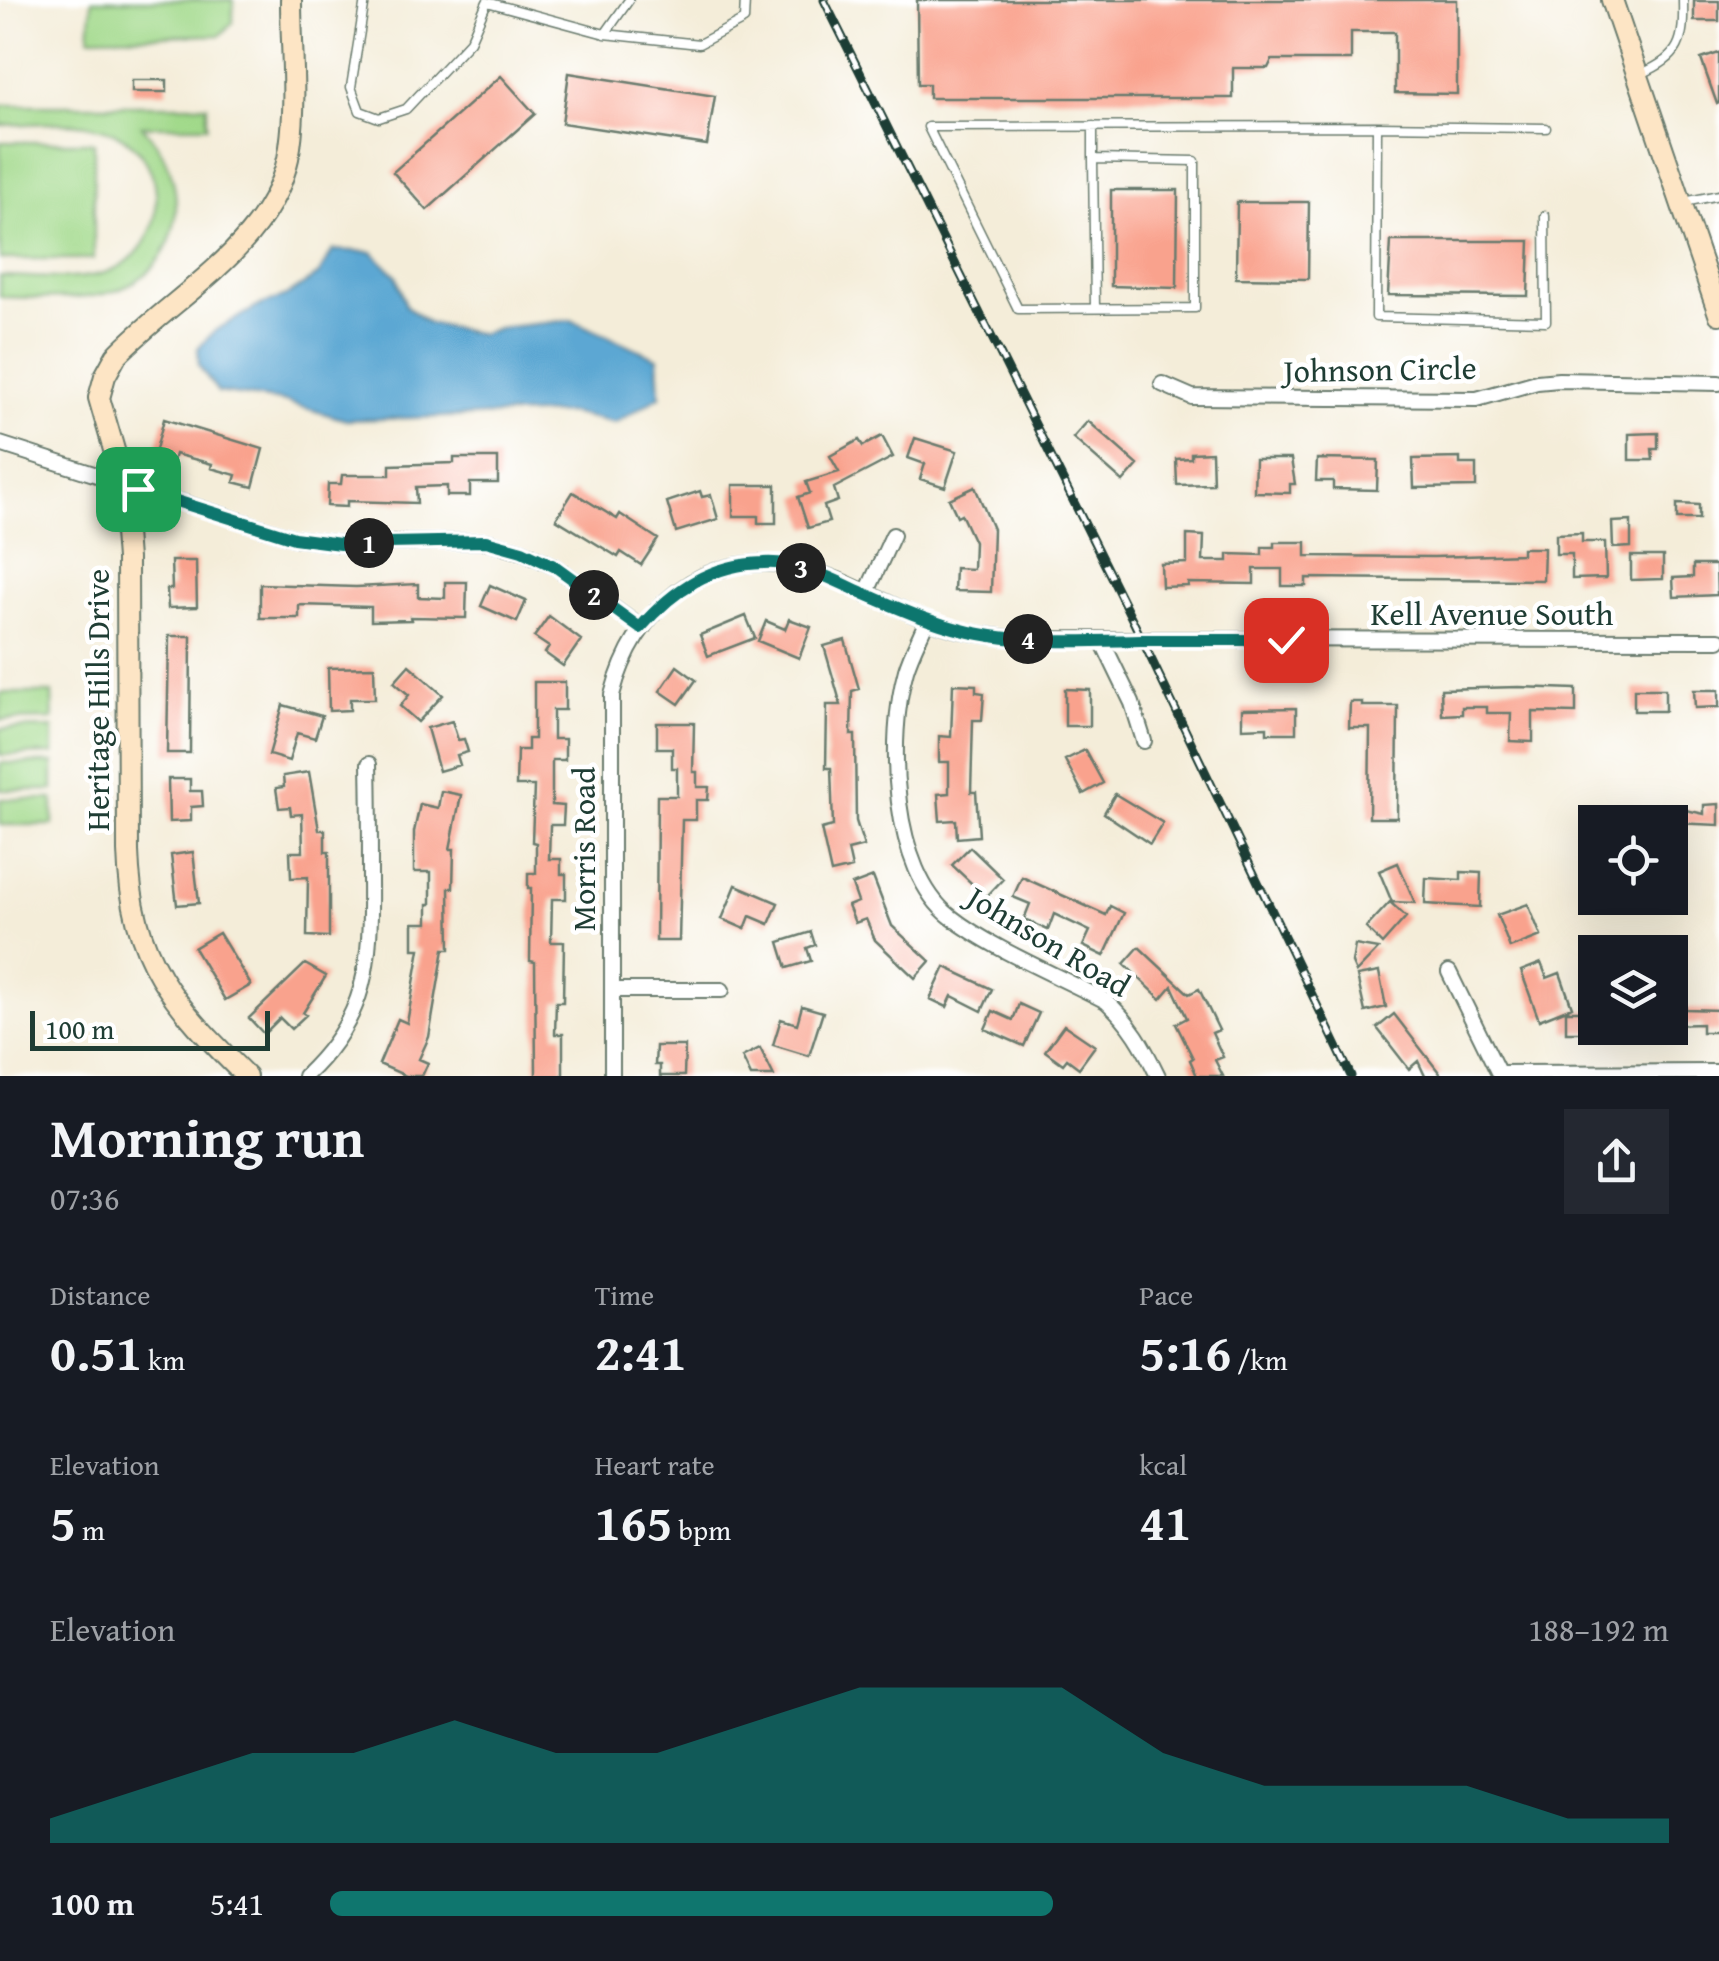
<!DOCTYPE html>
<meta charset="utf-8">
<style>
body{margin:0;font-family:"Gentium Book Plus",serif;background:#242831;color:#f1f3f6;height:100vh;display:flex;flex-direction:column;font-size:38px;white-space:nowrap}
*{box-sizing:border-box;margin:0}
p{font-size:32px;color:#9ea1a6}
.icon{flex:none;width:55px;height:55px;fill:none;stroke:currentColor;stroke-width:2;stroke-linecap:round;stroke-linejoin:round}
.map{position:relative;height:1076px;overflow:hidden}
.drawer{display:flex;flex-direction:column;background:#171b24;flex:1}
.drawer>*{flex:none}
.tools{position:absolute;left:1578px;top:805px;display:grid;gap:20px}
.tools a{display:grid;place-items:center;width:110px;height:110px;border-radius:0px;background:#171b24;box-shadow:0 10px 40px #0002;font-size:50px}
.scale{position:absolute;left:30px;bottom:25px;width:240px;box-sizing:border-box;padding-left:10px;border:5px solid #1f3d34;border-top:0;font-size:28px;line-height:35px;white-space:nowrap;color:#1f3d34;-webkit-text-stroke:8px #fff;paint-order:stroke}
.pin{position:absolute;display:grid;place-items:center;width:85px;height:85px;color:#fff;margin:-42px;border-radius:20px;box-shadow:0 5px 15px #0006}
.km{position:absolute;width:50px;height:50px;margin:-25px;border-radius:50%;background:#222;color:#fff;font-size:28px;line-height:50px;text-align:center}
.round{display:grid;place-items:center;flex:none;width:105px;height:105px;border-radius:0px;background:#242831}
.overview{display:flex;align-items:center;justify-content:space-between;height:170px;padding:0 50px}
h1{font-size:55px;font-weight:600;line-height:75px}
.stats{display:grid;grid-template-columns:repeat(3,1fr);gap:15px;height:170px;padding:10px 50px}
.stats div{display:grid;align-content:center}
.stats b{font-size:50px;font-weight:600}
.stats small{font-size:28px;font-weight:400}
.stats p{font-size:28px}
.chart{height:280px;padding:20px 50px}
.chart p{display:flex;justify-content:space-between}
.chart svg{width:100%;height:180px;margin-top:10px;fill:#0f766e;opacity:.7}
ul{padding:0 50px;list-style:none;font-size:32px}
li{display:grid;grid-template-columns:160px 120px 1fr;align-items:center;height:75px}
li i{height:25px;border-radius:12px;background:#0f766e}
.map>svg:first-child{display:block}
.green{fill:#a1d98a;stroke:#608b5f;stroke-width:2.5}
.water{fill:#5ba7d3;stroke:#3d7284;stroke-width:2.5}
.building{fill:#f9a28d}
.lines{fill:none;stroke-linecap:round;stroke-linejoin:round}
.lane-casing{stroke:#6a7b6e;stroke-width:11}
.street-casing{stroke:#6a7b6e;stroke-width:18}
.secondary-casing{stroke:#6a7b6e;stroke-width:24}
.lane{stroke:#fff;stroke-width:8}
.street{stroke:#fff;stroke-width:14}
.secondary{stroke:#fde5c5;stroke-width:20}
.rail-casing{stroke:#1f3d34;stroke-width:9}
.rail{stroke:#fff;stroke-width:5;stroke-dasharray:15;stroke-linecap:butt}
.route-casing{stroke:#fff;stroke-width:20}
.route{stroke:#0f766e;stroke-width:12}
.labels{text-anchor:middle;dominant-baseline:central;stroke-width:9;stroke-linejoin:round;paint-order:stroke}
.street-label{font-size:32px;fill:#1f3d34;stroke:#fff}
</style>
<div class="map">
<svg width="1719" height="1076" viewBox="0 0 1719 1076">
<rect width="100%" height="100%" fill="#fff"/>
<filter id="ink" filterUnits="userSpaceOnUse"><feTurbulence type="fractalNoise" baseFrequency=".01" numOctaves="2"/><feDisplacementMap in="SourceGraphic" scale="20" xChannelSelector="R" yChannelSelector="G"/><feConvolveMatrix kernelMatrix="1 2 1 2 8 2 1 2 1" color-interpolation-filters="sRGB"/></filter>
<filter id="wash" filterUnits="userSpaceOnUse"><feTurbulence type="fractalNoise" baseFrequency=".0048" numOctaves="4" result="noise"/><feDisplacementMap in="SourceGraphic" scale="40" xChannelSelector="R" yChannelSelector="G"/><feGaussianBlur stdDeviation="2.25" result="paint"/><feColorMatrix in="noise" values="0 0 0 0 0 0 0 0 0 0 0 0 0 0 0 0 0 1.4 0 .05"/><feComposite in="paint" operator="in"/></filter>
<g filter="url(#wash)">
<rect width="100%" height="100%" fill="#f4edd9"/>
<path class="green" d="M 92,0 L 233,0 L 233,23 L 220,35 L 89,37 Z
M 0,105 L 207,105 L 207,126 L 142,126 C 195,179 188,271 108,293 C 75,302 35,297 0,297 L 0,276 C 34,276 76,283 107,272 C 170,250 173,161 115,133 C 82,117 35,125 0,125 Z
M 0,142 L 94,142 L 94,259 L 0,259 Z
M 0,693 L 52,693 L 53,719 L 0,720 Z
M 53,728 L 53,754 L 0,755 L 0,729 Z
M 0,763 L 53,763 L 53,790 L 0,790 Z
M 0,799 L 53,799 L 53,825 L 0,825 Z"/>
<path class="water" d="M 333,250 L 372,252 L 396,275 L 406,306 L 428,323 L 481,334 L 498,328 L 571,320 L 658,358 L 660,396 L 615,423 L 569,413 L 346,420 L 282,401 L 218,392 L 199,366 L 198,348 L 216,330 L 261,305 L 286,296 L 319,274 Z"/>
<g id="blocks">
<path class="building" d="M 917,0 L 1457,0 L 1457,94 L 1395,93 L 1395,32 L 1351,32 L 1351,60 L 1272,60 L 1268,68 L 1233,68 L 1233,98 L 929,98 L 929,84 L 918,84 Z
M 1694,1 L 1719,1 L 1719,21 L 1694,21 Z
M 1719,53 L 1719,103 L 1717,104 L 1701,59 Z
M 569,73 L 715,96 L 707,145 L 562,123 Z
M 501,76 L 535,114 L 427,210 L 393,172 Z
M 132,80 L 167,80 L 167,92 L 132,92 Z
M 1111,190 L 1178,190 L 1177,288 L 1111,286 Z
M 1237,202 L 1309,202 L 1308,279 L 1236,278 Z
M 1391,241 L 1530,241 L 1528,296 L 1388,295 Z
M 164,419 L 263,449 L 253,487 L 234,482 L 236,475 L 211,468 L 212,464 L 175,454 L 173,461 L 154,457 Z
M 1088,421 L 1138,465 L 1123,482 L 1073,438 Z
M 1658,433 L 1658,449 L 1652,449 L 1653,460 L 1629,460 L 1629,434 Z
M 882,436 L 893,457 L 834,488 L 838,501 L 824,506 L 829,522 L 808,528 L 798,497 L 810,493 L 806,482 L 839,472 L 830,456 L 859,440 L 863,446 Z
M 915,438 L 957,451 L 945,487 L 920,479 L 925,464 L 908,458 Z
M 1212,452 L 1213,484 L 1177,485 L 1176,459 L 1191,458 L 1191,453 Z
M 454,458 L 498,458 L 498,483 L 470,483 L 470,496 L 447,496 L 447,486 L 416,487 L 417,503 L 347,501 L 347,507 L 327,506 L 328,484 L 341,484 L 342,475 L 390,475 L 390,465 L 454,463 Z
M 1460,458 L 1460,464 L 1476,464 L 1476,487 L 1414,488 L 1413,459 Z
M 1255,459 L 1291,459 L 1295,484 L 1290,484 L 1290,493 L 1254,492 Z
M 1317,459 L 1378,460 L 1377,490 L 1333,489 L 1333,481 L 1316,481 Z
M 733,485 L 776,485 L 776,523 L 758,523 L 758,516 L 733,516 Z
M 975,487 L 993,529 L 991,592 L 954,591 L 955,568 L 973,569 L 974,542 L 961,514 L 957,516 L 949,499 Z
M 700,491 L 702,497 L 711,495 L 718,519 L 676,532 L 667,502 Z
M 573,492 L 617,519 L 620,514 L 658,539 L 641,565 L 621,552 L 618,557 L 556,519 Z
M 1677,504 L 1699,505 L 1699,519 L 1677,519 Z
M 1631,521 L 1631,547 L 1613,548 L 1612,522 Z
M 1582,533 L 1582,542 L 1605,542 L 1606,578 L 1572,579 L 1572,554 L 1556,554 L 1556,534 Z
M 1187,535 L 1204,536 L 1203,561 L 1228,561 L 1228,554 L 1262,555 L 1262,547 L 1274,547 L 1274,542 L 1306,542 L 1306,556 L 1434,557 L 1522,554 L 1522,548 L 1544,548 L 1543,580 L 1306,578 L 1306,586 L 1282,586 L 1282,569 L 1254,569 L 1254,584 L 1188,583 L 1188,586 L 1162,587 L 1161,564 L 1187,563 Z
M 1631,556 L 1663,556 L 1663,579 L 1631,580 Z
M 171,561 L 196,561 L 197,607 L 168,608 L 167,589 L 172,589 Z
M 1693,565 L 1716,565 L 1717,595 L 1674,597 L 1673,578 L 1693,577 Z
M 445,582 L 467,582 L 466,618 L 410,617 L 411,620 L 371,621 L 371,607 L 299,605 L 299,618 L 260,618 L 260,584 L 356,587 L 418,584 L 418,597 L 445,598 Z
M 490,585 L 526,601 L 517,622 L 481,606 Z
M 549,616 L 581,640 L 563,666 L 545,653 L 549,647 L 534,637 Z
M 746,616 L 755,638 L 708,656 L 700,635 Z
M 789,619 L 811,627 L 799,658 L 758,641 L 766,621 L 785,629 Z
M 169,636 L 191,636 L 190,753 L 167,753 Z
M 845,640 L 859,689 L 852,691 L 851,735 L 855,735 L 856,821 L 864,846 L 848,850 L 852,868 L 831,873 L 821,829 L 833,826 L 831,768 L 826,768 L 827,705 L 841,705 L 824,646 Z
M 409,665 L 443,695 L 418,722 L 400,706 L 409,695 L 394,682 Z
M 677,666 L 696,680 L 679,704 L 660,691 Z
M 374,667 L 375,699 L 350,699 L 350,710 L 329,711 L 328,668 Z
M 534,682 L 565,682 L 565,710 L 553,710 L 553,739 L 565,739 L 565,760 L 552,760 L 552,805 L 564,806 L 563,825 L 550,825 L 549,859 L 561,859 L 561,874 L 566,874 L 566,899 L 552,899 L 551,942 L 564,942 L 563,1002 L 556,1002 L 555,1034 L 563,1034 L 563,1076 L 536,1076 L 535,962 L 530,961 L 531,888 L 528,888 L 528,873 L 536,873 L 536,843 L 532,842 L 534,786 L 516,786 L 517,750 L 528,750 L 528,739 L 534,739 Z
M 953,684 L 976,685 L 976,692 L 984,693 L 982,720 L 973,720 L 971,792 L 976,792 L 979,836 L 957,838 L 956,820 L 940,821 L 938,794 L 949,793 L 949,762 L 939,762 L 939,736 L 951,737 Z
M 1519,687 L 1576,689 L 1576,713 L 1533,712 L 1533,742 L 1510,741 L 1511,713 L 1487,713 L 1487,707 L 1462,707 L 1462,714 L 1442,715 L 1441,689 Z
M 1065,689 L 1090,690 L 1090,726 L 1065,726 Z
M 1634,689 L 1665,689 L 1665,711 L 1634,711 Z
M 1694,690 L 1719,690 L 1719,707 L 1695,708 Z
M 1350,702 L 1362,702 L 1362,706 L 1398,706 L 1397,818 L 1369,818 L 1370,728 L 1349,728 Z
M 283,705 L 322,716 L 315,738 L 297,733 L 289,761 L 269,755 Z
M 1296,708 L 1296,733 L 1267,733 L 1267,727 L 1242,728 L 1242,709 Z
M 452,721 L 458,740 L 464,739 L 468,752 L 457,755 L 460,765 L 439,771 L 427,728 Z
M 657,723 L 694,723 L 693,772 L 697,772 L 697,787 L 709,787 L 708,800 L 696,800 L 696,820 L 682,820 L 679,941 L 656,941 L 657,796 L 677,796 L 677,768 L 672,768 L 672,748 L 657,748 Z
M 1085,750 L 1103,783 L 1083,794 L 1065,760 Z
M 309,772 L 319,830 L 325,830 L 325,852 L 329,852 L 329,937 L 307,936 L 308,877 L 291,878 L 290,852 L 303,852 L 302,814 L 291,815 L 290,807 L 279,808 L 276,788 L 284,787 L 283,776 Z
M 168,779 L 190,779 L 190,791 L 202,791 L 203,806 L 191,807 L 191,821 L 169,822 Z
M 441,791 L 461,795 L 450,849 L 454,849 L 453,888 L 449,888 L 450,949 L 444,949 L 429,1037 L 419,1059 L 428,1063 L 422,1076 L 406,1076 L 379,1064 L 398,1019 L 407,1023 L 420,949 L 413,949 L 413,923 L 428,923 L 428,904 L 431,904 L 431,872 L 414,872 L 414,832 L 420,804 L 438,808 Z
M 1115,794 L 1163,823 L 1150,844 L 1104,813 Z
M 1719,804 L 1719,825 L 1674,823 L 1677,808 L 1704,814 L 1704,805 Z
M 970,847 L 1003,879 L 986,897 L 952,865 Z
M 193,852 L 199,903 L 177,905 L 171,855 Z
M 1398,863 L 1415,903 L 1392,902 L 1379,871 Z
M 1461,872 L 1481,873 L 1480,907 L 1425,904 L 1426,878 L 1461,880 Z
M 873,877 L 892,926 L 930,961 L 915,978 L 875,940 L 866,919 L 855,923 L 848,906 L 858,902 L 852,885 Z
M 1022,877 L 1106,915 L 1110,906 L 1124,913 L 1104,956 L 1083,946 L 1090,931 L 1054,914 L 1048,930 L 1024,919 L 1030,904 L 1013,897 Z
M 736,885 L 778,903 L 769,924 L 750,916 L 745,929 L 722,919 Z
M 1390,902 L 1406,917 L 1382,944 L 1366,928 Z
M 1528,904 L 1541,936 L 1510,948 L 1497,915 Z
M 811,932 L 815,945 L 807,948 L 811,961 L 787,968 L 779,942 Z
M 219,933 L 251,985 L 225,1000 L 194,948 Z
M 1355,945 L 1378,949 L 1356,972 L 1352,963 Z
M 1139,947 L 1189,994 L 1199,989 L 1219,1030 L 1212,1033 L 1223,1057 L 1215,1060 L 1223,1076 L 1197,1076 L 1190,1060 L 1193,1058 L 1176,1024 L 1187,1018 L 1172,986 L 1161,999 L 1124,964 Z
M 1541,963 L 1547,978 L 1560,973 L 1572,1007 L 1539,1020 L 1521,971 Z
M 305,964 L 326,976 L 303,1013 L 306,1015 L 291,1029 L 280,1018 L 264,1034 L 249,1018 Z
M 945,967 L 992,989 L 982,1011 L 952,996 L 947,1007 L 930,999 Z
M 1379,972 L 1386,1007 L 1365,1012 L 1357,976 Z
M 1670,1003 L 1685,1003 L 1686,1009 L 1719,1010 L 1719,1032 L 1702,1032 L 1702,1024 L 1670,1025 Z
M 1019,1004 L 1039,1013 L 1024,1046 L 985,1029 L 993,1011 L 1013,1020 Z
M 802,1006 L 823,1012 L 809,1056 L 773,1045 L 781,1019 L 797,1024 Z
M 1566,1011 L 1595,1011 L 1595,1032 L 1566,1032 Z
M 1394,1014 L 1414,1040 L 1442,1076 L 1425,1076 L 1418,1061 L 1409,1069 L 1377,1028 Z
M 1064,1025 L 1095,1046 L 1079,1068 L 1067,1059 L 1063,1064 L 1045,1051 Z
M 656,1046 L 685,1046 L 684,1076 L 660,1076 L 660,1065 L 655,1065 Z
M 760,1048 L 774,1076 L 751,1076 L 742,1057 Z"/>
</g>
</g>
<g filter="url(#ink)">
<use href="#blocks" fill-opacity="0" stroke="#6a7b6e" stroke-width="2.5"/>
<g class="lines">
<g class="lane-casing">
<path id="lane" d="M 365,0 L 351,87 L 360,111 L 379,118 L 406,109 L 470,41 L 487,2 L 605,34 L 699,44 L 744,20 L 745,0
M 605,34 L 629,0
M 1641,74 C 1681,56 1684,43 1683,0
M 1093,159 L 1093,126
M 1684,202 L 1719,195
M 1545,216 L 1546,321 L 1376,317 L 1377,126 L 1546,128
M 1095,308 L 1093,159 L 1195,161 L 1195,308 L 1018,309 L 928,127 L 1377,126"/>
</g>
<g class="street-casing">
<path id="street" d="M 1162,384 L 1192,397 L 1477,399 L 1537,382 L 1559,380 L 1719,383
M 0,444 L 294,538 L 340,544 L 486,541 L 522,551 L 556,567 L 640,627
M 866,594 L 893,535
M 927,620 C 920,637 911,653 906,670 C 887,737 891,871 951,917 C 992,949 1059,976 1106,1001 C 1131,1023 1144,1047 1158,1076
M 1102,641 L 1132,703 L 1144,741
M 1449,972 L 1500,1076
M 612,990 L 722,990
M 1499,1073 L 1719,1072
M 305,1076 C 368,1017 371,962 370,880 C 370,842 370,803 369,764
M 612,1076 L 612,695 C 634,610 703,547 796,567 C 843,576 885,605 930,621 C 958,632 989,636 1019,639 L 1719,640"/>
</g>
<g class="secondary-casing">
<path id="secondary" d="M 1612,0 L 1719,314
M 246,1076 C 173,1004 131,959 128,851 L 127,559 L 123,506 L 114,450 L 99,398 L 105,376 L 116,356 C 178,291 277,244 290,147 C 297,99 291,48 291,0"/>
</g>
<use href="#lane" class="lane"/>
<use href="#street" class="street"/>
<use href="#secondary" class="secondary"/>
<g class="rail-casing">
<path id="rail" d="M 824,0 L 1134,623 L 1351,1076"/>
</g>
<use href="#rail" class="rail"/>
</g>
</g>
<g class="lines" filter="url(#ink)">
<g class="route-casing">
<path id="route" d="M 138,489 L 294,538 L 340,544 L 486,541 L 522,551 L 556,567 L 640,628 C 674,589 712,564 764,563 C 800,561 834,580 865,594 C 903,610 940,627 980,634 C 1033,644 1088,641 1141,640 C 1189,640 1237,640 1286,640"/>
</g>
<use href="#route" class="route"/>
</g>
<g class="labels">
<g class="street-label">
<text transform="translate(1380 369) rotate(-1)">Johnson Circle</text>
<text x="1492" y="613">Kell Avenue South</text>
<text transform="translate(97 700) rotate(-90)">Heritage Hills Drive</text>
<text transform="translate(583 849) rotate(-90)">Morris Road</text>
<text transform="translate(1049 941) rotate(31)">Johnson Road</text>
</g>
</g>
</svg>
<div class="tools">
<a><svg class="icon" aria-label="locate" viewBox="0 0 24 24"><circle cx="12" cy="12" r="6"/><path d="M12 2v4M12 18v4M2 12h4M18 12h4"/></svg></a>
<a><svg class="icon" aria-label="layers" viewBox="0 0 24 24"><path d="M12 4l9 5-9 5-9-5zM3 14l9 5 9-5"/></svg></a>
</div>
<div class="scale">100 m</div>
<div class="pin" style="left:138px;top:489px;background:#1e9e55"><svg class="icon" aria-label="arrive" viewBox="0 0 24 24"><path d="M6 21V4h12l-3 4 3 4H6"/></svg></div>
<div class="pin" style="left:1286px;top:640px;background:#d93025"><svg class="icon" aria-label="check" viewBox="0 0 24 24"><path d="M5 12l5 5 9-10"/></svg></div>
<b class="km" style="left:369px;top:543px">1</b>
<b class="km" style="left:594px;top:595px">2</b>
<b class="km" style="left:801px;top:568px">3</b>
<b class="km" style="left:1028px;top:639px">4</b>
</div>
<section class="drawer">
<div class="overview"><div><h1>Morning run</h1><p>07:36</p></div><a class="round"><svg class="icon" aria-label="share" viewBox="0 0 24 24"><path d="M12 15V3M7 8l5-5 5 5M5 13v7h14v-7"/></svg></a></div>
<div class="stats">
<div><p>Distance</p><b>0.51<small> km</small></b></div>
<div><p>Time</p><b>2:41</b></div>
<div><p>Pace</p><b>5:16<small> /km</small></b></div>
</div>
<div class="stats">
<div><p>Elevation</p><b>5<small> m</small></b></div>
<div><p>Heart rate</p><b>165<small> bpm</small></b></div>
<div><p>kcal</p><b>41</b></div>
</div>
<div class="chart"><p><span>Elevation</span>188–192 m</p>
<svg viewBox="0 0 160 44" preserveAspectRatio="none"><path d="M0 44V38L10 30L20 22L30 22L40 14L50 22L60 22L70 14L80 6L90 6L100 6L110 22L120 30L130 30L140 30L150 38L160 38V44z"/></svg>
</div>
<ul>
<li><b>100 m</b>5:41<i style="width:54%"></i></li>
</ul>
</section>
